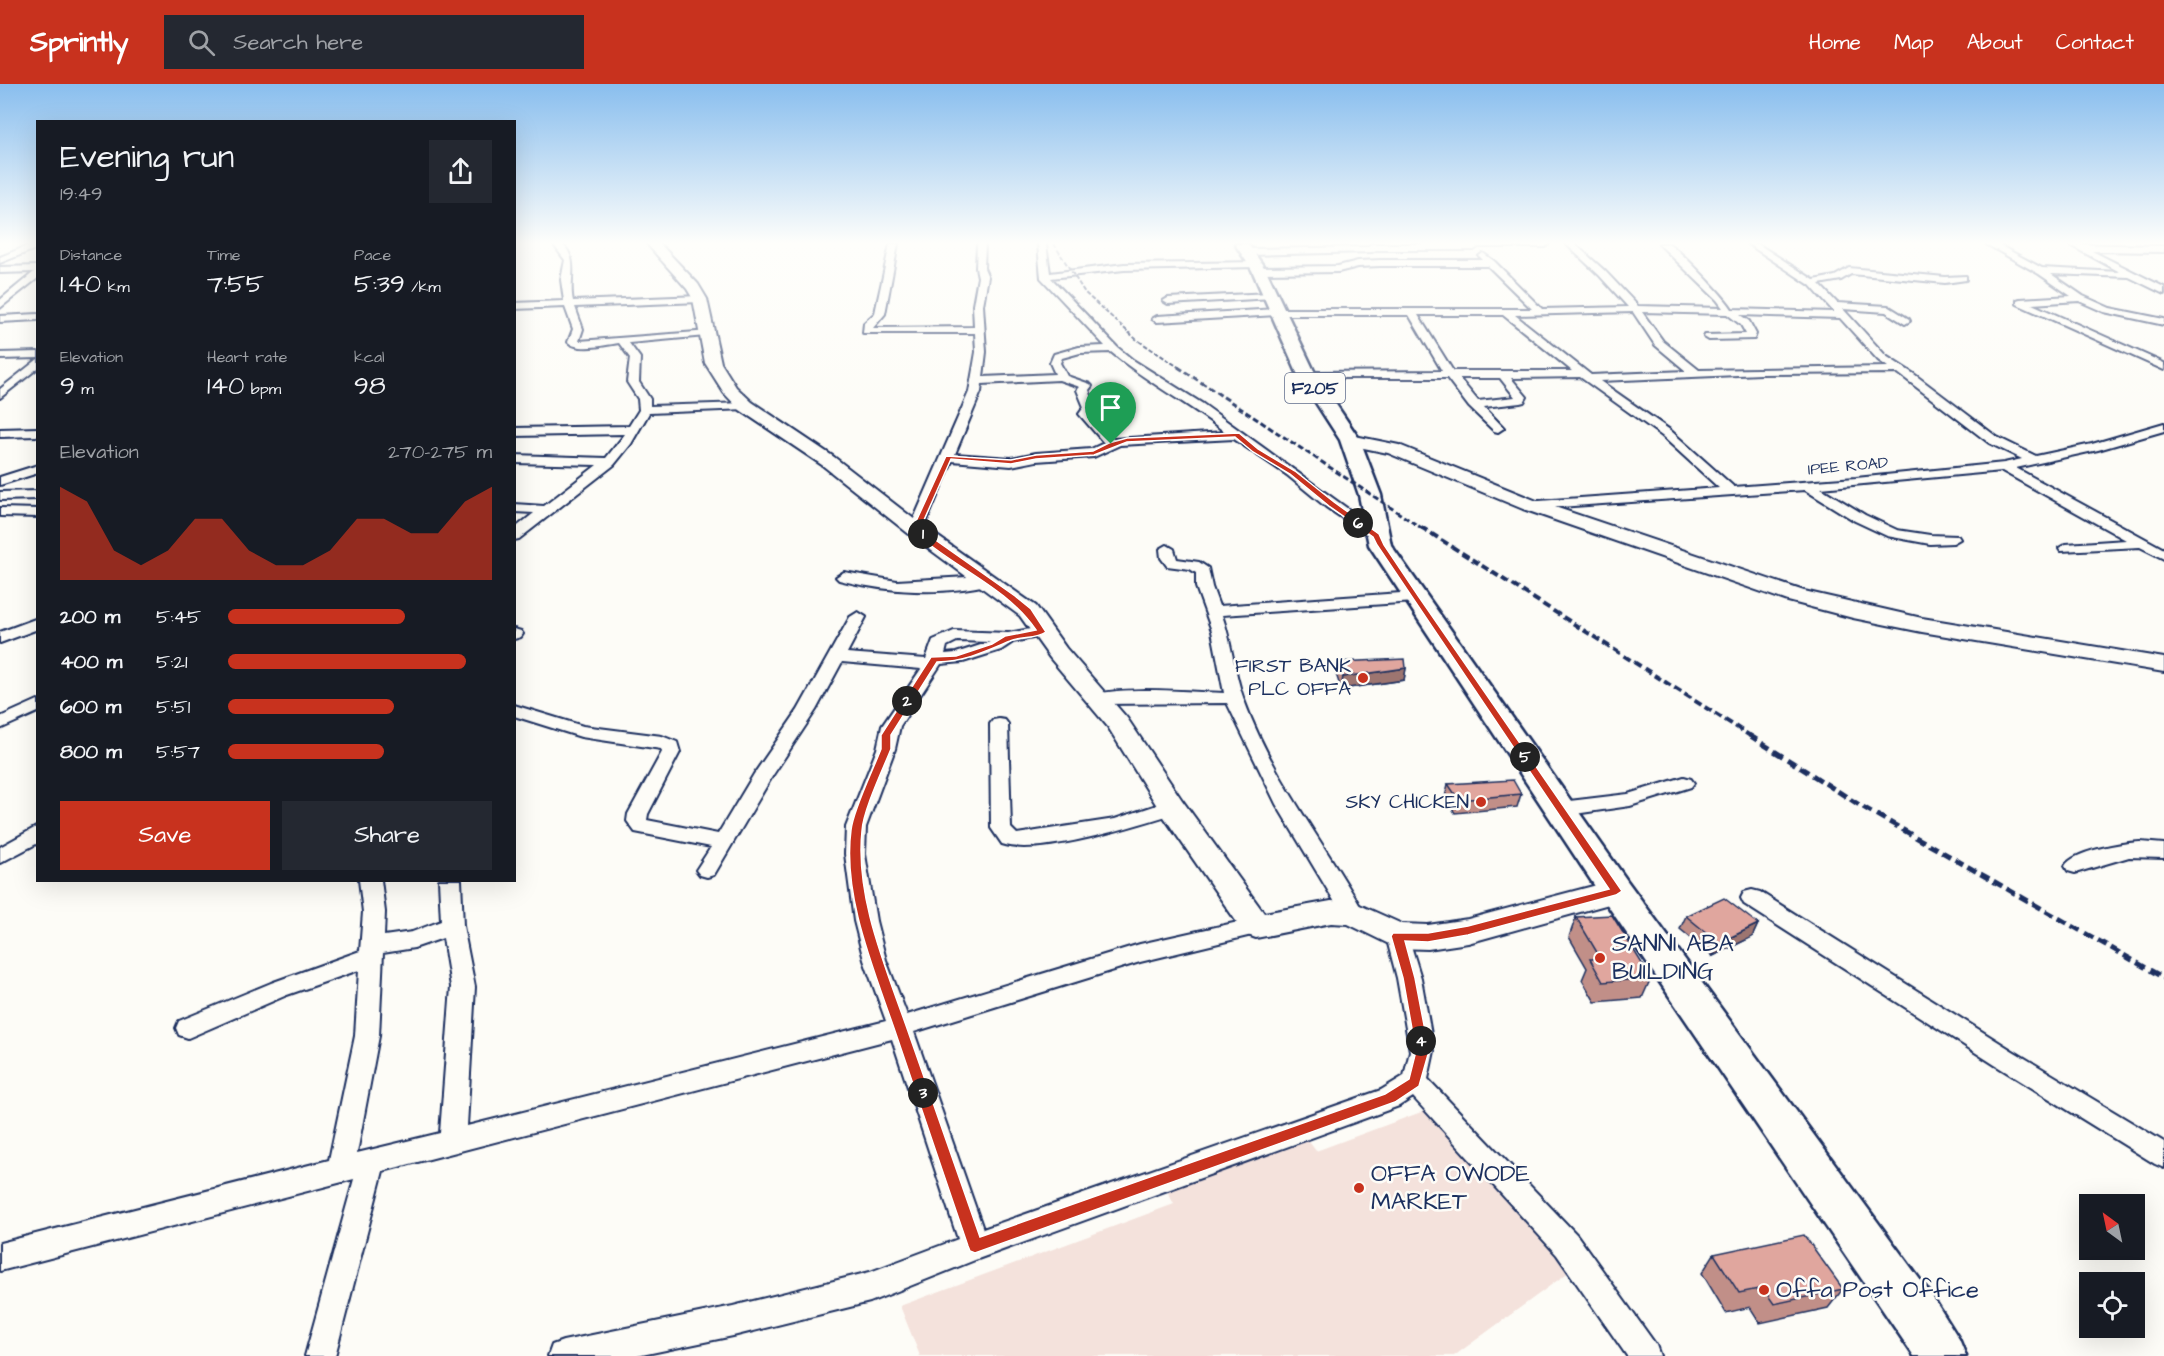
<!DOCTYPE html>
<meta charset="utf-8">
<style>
body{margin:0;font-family:"Architects Daughter",sans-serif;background:#242831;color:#f1f3f6;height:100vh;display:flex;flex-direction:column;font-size:22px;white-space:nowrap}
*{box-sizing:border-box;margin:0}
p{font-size:20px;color:#9ea1a6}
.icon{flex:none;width:33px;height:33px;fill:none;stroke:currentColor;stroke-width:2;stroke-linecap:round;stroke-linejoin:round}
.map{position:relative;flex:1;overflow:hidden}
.details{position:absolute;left:36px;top:36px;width:480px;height:762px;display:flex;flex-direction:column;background:#171b24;border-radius:0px;box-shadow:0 6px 24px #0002}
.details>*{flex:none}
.needle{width:39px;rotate:327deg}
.controls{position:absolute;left:2079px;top:1110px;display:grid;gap:12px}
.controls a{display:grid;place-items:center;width:66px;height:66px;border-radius:0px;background:#171b24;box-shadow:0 6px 24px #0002;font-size:30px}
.pin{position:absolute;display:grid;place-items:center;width:51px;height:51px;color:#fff;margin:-62px -26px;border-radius:50% 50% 50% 0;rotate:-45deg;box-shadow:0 0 6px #0007}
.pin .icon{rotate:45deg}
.km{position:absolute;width:30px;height:30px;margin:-15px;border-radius:50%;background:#222;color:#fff;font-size:16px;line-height:30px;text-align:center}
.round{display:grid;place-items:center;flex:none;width:63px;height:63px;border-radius:0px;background:#242831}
.headline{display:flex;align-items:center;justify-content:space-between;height:102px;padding:0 24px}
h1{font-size:33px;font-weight:600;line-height:45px}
.metrics{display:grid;grid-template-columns:repeat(3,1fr);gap:9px;height:102px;padding:6px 24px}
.metrics div{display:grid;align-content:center}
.metrics b{font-size:26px;font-weight:600}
.metrics small{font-size:16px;font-weight:400}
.metrics p{font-size:16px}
.chart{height:168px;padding:12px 24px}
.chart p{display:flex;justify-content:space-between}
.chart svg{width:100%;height:108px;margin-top:6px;fill:#c8321e;opacity:.7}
.cta{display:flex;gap:12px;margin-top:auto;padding:12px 24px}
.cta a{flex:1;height:69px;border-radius:0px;background:#c8321e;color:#fff;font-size:24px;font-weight:600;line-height:69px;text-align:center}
.cta a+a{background:#242831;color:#f1f3f6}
ul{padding:0 24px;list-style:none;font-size:20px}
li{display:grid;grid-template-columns:96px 72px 1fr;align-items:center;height:45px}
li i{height:15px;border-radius:8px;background:#c8321e}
header{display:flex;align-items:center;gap:36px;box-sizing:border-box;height:84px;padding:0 30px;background:#c8321e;color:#fff}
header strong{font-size:28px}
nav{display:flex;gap:33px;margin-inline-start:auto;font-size:21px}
.search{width:420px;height:54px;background:#242831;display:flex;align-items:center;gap:15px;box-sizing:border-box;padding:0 21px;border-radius:0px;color:#9ea1a6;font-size:22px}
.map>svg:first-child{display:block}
.built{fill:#f4e2dc}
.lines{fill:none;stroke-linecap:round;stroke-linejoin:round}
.street-casing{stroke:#1b2f5e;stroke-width:4}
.secondary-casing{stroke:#1b2f5e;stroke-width:4}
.primary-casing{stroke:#1b2f5e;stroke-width:5}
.street{fill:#fdfcf7;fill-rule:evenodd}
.secondary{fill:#fdfcf7;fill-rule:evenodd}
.primary{fill:#fdfcf7;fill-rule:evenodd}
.rail-far3{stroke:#1b2f5e;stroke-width:2;stroke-dasharray:4.5 2;stroke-linecap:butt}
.rail-far2{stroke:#1b2f5e;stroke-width:3;stroke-dasharray:6 3;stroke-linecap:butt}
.rail-far1{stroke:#1b2f5e;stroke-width:4;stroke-dasharray:8 4;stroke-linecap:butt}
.rail{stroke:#1b2f5e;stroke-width:5;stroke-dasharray:10 5;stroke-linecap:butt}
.wall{fill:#c18f88;stroke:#1b2f5e;stroke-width:1.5}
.shaded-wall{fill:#9d746f;stroke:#1b2f5e;stroke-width:1.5}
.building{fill:#e0a69e;stroke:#1b2f5e;stroke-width:1.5}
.route{fill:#c8321e;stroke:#fff;stroke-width:1.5;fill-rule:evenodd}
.poi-dot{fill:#c8321e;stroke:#fdfcf7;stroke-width:2}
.labels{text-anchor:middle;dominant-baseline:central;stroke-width:5;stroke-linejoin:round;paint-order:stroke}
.far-street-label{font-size:16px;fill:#1b2f5e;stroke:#fdfcf7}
.shield{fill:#fdfcf7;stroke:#5f6c8c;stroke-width:1.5}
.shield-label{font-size:18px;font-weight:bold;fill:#1b2f5e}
.poi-label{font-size:20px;fill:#1b2f5e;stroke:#fdfcf7;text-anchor:end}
.near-poi-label{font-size:24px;fill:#1b2f5e;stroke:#fdfcf7;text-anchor:start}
</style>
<header>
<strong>Sprintly</strong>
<div class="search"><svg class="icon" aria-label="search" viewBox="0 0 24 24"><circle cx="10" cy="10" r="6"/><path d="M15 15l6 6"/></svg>Search here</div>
<nav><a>Home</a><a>Map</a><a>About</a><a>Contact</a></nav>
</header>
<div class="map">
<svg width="2164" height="1272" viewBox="0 0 2164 1272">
<rect width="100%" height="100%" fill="#fdfcf7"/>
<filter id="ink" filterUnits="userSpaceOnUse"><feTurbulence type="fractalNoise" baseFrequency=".0167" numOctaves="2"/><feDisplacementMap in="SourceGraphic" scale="12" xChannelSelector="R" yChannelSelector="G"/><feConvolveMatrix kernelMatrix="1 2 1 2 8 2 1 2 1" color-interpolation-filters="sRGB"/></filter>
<g filter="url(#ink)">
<path class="built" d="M 1432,1024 L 1573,1185 L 1454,1272 L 920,1272 L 900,1222 L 1174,1120 L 1167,1107 L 1264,1059 L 1300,1046 L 1316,1067 Z"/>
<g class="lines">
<g class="street-casing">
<path id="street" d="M 32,160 L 38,160 L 38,164 L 0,179 L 0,173 Z
M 553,160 L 562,160 C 580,176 568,196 573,217 L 700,212 L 705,215 L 700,218 L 575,223 L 583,245 L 579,257 L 710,247 L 710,251 L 706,252 L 629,259 L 640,274 L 639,298 L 650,315 L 650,322 L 746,319 L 752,322 L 746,325 L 649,329 L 631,360 L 614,381 L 519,455 L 514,456 L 514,445 L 534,429 L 514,428 L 514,420 L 544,422 L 597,381 L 514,379 L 514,371 L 606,374 L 625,350 L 514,352 L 514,344 L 629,342 L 639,326 L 638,315 L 627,298 L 630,274 L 619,259 C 605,261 578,268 568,258 L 573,245 L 565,223 L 514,225 L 514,219 L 564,217 L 561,196 L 565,176 Z
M 890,160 L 898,160 L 885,230 L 873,244 L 974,243 L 973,221 L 978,193 L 976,184 L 977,160 L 985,160 L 984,184 L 988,193 L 983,221 L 986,268 L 983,293 L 1055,290 L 1050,279 L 1054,270 L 1079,263 L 1105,262 L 1041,194 L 1038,160 L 1046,160 L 1050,189 L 1124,180 L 1258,178 L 1259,180 L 1255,183 L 1124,186 L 1051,194 L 1117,263 L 1133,276 L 1203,320 L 1384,451 L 1377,455 L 1372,454 L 1326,423 L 1287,391 L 1234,355 L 1120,361 L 1094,373 L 1036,377 L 1011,382 L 952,377 L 923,446 L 916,450 L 911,449 L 909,446 L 969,308 L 976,268 L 975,249 L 863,249 L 864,239 L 875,229 ZM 1111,268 C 1146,298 1188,319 1225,348 L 1113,355 L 1091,329 L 1096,324 L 1089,306 L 1092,302 L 1090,300 L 1067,292 L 1060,279 L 1062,274 L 1080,269 ZM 1059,296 L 1080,303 L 1077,306 L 1084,323 L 1079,330 L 1104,359 L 1091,365 L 1036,369 L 1011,374 L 955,370 L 981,308 L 982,300 Z
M 1371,160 L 1549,160 L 1545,163 L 1478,163 L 1474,166 L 1376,166 L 1372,168 L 1247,171 L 1243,168 L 1247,165 L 1367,163 Z
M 1566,160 L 1575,160 L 1605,187 L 1638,222 L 1723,224 L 1717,216 L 1659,160 C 1662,160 1666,159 1669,160 C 1677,163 1727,215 1732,225 L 1834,228 L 1810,201 L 1748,160 L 1758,160 L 1814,196 L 1835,192 L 1849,184 L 1945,193 L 1966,192 L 1966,196 L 1945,199 L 1851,190 L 1841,196 L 1819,200 L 1837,219 L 1888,222 L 1909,235 L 1910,237 L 1905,240 L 1886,228 L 1843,225 L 1886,272 L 1914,290 L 1997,353 L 2036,372 L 2092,360 L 2164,339 L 2164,347 L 2098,366 L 2016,384 L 2164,465 L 2164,475 L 2140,463 L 2061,467 L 2059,464 L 2066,460 L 2126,456 L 2002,387 L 1821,404 L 1865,431 L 1897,446 L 1930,451 L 1958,452 L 1960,455 L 1953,459 L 1930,460 L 1887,452 L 1855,437 L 1805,406 L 1530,425 L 1523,421 L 1525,418 L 1719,404 L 1662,352 L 1580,293 L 1511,294 L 1527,313 L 1524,318 L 1520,319 L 1484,323 L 1504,344 L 1498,348 L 1494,347 L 1469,323 L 1447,294 L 1307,294 L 1301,291 L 1307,288 L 1442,287 L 1409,231 L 1277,231 L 1157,238 L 1152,235 L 1157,232 L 1277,225 L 1532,225 L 1488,182 L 1380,182 L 1358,183 L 1338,188 L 1259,189 L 1255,186 L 1259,183 L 1338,182 L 1358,177 L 1380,176 L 1483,176 L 1479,172 L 1483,169 L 1494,177 L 1542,225 L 1628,223 L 1599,191 ZM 1633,228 L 1655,261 L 1686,287 L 1591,291 L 1515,231 ZM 1642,228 L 1727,230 L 1741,241 L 1746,250 L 1705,251 L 1704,253 L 1709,256 L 1754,255 L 1756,250 L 1749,237 L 1740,231 L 1840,234 L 1878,276 L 1888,283 L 1699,286 L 1663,257 ZM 1418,231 L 1503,231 L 1572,287 L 1453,287 ZM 1898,289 L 1989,359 L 2022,375 L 2004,379 L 1856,394 L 1734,403 L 1670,346 L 1600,297 L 1761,290 ZM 1459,294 L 1500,294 L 1515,313 L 1478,317 Z
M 1986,160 L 1997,160 L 2042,184 L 2120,188 L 2068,160 L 2164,162 L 2164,168 L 2092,167 L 2164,203 L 2164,210 L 2129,193 L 2051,190 L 2083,212 L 2110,224 L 2164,235 L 2164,241 L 2104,228 L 2079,217 L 2032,220 L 2164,279 L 2164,286 L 2017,220 L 2017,216 L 2020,215 L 2071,212 L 2039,190 Z
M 38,182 L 38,194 L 0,224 L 0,216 L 34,188 L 0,189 L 0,183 Z
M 1270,209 L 1273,210 L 1273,214 L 1168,220 L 1163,217 L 1168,214 Z
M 38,230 L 38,236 L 0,238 L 0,232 Z
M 38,268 L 38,274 L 0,275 L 0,269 Z
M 38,275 L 38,284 L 0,314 L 0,305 Z
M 38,344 L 38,352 L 0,353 L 0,345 Z
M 38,381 L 38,389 L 0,401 L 0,393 Z
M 38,407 L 38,415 L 0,416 L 0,408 Z
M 0,424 L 38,425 L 38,433 L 0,432 Z
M 1167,461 L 1174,465 L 1177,475 L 1199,478 L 1208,484 L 1212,503 L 1219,522 L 1415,508 L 1423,513 L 1415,518 L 1222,531 C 1232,559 1234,589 1244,616 C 1272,693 1324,758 1364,829 L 1361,835 L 1353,837 L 1345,835 L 1276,720 L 1227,619 L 1098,620 L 1092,619 L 1089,615 L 1092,611 C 1129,602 1185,608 1224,609 L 1212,547 L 1196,503 L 1196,489 L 1190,485 L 1167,482 L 1161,474 L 1160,465 Z
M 844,488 L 897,497 L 985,492 L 993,497 L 990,500 C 942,512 886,508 839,496 L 836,493 Z
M 858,528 L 866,533 L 847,569 L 926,575 L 933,556 L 954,547 L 1008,549 L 1042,543 L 1050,548 L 1048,551 L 1013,558 L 1001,566 L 963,578 L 941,580 L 900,642 L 895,665 L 866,743 L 865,770 L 876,837 L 886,876 L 907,931 L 1140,860 L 1256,834 L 1264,836 L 1267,842 L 1264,848 L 1256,850 L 1140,878 L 914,948 L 983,1145 L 1381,1006 L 1404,992 L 1410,967 L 1397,894 L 1386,852 L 1389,846 L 1397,844 L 1405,846 L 1408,852 L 1421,894 L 1434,967 L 1428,995 L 1577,1151 L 1656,1261 L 1660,1272 L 1627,1272 L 1557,1171 L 1413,1013 L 1399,1022 L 975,1176 L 870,1218 L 733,1252 L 637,1272 L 548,1272 L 552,1261 L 563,1257 L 733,1222 L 870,1188 L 958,1155 L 892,955 L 383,1087 L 335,1272 L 305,1272 L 354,1095 L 0,1187 L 0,1159 L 329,1076 L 355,952 L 359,886 L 287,911 L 188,954 L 179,951 L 176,944 L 179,937 L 271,899 L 360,867 L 363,828 L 359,796 L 381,796 L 385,828 L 384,852 L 412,848 L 441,837 L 439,796 L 461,796 L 463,842 L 475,903 L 467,1042 L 886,937 L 864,876 L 854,837 L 845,770 L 846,743 L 877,665 L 882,642 L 921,585 L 842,578 L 816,626 L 773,691 L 714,791 L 707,793 L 700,791 L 696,786 L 711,763 L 635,748 L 627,737 L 628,730 L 662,668 L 661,665 L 581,653 L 514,632 L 514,621 L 583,642 L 662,652 L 677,658 L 680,668 L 648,730 L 647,736 L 718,750 L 754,690 L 798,626 L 850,533 ZM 957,557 L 990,558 L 956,569 L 945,570 L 947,562 ZM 443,854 L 451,903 L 440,1049 L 357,1069 L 379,952 L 383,869 L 414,864 Z
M 38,534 L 38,545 L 0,559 L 0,548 Z
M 514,545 L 521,547 L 523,550 L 521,553 L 514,555 Z
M 38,616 L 38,628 L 0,645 L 0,633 Z
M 999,635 L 1005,636 L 1008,640 L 1011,744 L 1017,750 L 1115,735 L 1172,716 L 1179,718 L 1182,723 L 1179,728 C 1141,740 1038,773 1002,760 L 991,744 L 990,640 L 993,636 Z
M 1684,693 L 1691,695 L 1694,699 L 1691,703 L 1630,722 L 1561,732 L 1554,730 L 1551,725 L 1554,720 L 1561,718 L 1628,710 Z
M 38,742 L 38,759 L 0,779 L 0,763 Z
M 2140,758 L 2164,760 L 2164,774 L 2129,773 L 2075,789 L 2068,787 L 2065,782 C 2073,767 2123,759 2140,758 Z
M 1752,806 L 1760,808 L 2013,967 L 2164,1058 L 2164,1084 L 2155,1080 L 1995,981 L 1744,820 L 1741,814 L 1744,808 Z"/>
</g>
<g class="secondary-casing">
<path id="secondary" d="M 647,160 L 660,160 L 698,200 L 707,215 L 721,279 L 736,303 L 752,318 L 834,373 L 923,442 L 1036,522 L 1066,564 L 1127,634 L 1182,716 L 1264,829 L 1331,817 L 1353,818 L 1402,840 L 1428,841 L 1468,835 L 1616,796 L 1627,799 L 1631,807 L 1627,815 L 1468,859 L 1428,865 L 1397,864 L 1348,840 L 1331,839 L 1256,854 L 1245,850 L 1162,730 L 1108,643 L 1050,574 L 1020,532 L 909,450 L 822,381 L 740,326 L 724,309 L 705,279 L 693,215 L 687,205 Z
M 1350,351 L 1399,361 L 1537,417 L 1804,507 L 1922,534 L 2164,574 L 2164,588 L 1922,548 L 1853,534 L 1788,517 L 1523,425 L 1388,369 L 1344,360 L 1341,356 L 1344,352 Z"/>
</g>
<g class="primary-casing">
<path id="primary" d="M 1235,160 L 1248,160 L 1266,186 L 1316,291 L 1360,356 L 1381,411 L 1391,461 L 1628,798 L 1932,1212 L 1959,1255 L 1966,1272 L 1914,1272 L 1604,816 L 1369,461 L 1359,411 L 1340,356 L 1298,291 L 1252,186 Z"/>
</g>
<use href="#street" class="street"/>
<use href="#secondary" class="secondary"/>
<use href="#primary" class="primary"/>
<path class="rail-far3" d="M 1054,160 L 1085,209 L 1136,255 L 1180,284"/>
<path class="rail-far2" d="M 1178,283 L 1423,445"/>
<path class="rail-far1" d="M 1421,443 L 1752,653"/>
<path class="rail" d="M 1749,651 L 1861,722 L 2164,894"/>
</g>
<path class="wall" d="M 1338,578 L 1406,584 L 1404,596 L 1341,605 L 1336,590 Z
M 1448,700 L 1521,710 L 1517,723 L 1455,729 L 1445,713 Z
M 1686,832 L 1758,840 L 1752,853 L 1713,872 L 1680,845 Z
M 1576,833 L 1651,894 L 1642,914 L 1595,918 L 1582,896 L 1587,884 L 1569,853 Z
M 1714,1170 L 1843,1205 L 1828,1224 L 1760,1239 L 1750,1223 L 1726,1229 L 1702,1189 Z"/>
<path class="shaded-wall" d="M 1406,584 L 1404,596 L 1341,605 L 1343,593 Z
M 1758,840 L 1752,853 L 1713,872 L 1719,859 Z"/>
<path class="building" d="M 1405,575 L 1406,584 L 1343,593 L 1338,578 Z
M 1513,696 L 1521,710 L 1459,716 L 1448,700 Z
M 1724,814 L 1758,840 L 1719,859 L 1686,832 Z
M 1612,831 L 1651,894 L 1603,898 L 1590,875 L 1601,875 L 1576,833 Z
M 1804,1151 L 1843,1205 L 1774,1220 L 1763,1204 L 1739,1209 L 1714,1170 Z"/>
</g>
<linearGradient id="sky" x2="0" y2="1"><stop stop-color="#89beee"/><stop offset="0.47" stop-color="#fefefb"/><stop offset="1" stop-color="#fefefb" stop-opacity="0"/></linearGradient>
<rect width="2164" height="338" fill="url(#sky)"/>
<path class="route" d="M 1239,349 L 1258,365 L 1295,387 L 1334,418 L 1379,450 L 1384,461 L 1419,513 L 1622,807 L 1616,811 L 1468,851 L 1428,858 L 1405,857 L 1415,894 L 1429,967 L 1419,1002 L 1395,1018 L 975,1169 L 970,1167 L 968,1162 C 944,1091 920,1020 896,950 C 875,888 842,813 851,746 C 853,726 873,686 881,665 L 881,651 L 931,573 L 956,572 L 992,560 L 1005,552 L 1036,546 C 1005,501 951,483 912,446 L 946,372 L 1011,376 L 1036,371 L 1093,367 L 1109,359 L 1127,354 ZM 1235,353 L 1253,368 L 1290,390 L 1329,422 L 1373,453 L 1377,461 L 1609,805 L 1468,842 L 1428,849 L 1393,849 L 1391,852 L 1403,894 L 1416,967 L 1409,995 L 1385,1010 L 980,1153 C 956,1085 933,1017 909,950 C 887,886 855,815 862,747 C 863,727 883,685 891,665 L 891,651 L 937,578 C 966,577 984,568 1010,557 C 1021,552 1036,555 1046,548 L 1031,525 L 1015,512 L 920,445 L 951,375 L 1011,380 L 1036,375 L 1094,371 L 1127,358 Z"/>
<g class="poi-dot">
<circle cx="1363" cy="594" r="6"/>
<circle cx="1481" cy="718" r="6"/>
<circle cx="1600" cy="874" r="6"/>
<circle cx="1359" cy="1104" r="6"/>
<circle cx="1764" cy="1206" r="6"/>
</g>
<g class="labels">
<g class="far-street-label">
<text transform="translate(1848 382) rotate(-5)">IPEE ROAD</text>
</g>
<rect class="shield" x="1285" y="289" width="60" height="30" rx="4.5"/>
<g class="shield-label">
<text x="1315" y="304">F205</text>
</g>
<g class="poi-label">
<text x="1351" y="582">FIRST BANK<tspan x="1351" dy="23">PLC OFFA</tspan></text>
<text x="1469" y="718">SKY CHICKEN</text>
</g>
<g class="near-poi-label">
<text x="1612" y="860">SANNI ABA<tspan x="1612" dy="28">BUILDING</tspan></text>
<text x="1371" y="1090">OFFA OWODE<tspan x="1371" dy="28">MARKET</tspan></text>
<text x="1776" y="1206">Offa Post Office</text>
</g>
</g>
</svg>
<div class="controls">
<a><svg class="needle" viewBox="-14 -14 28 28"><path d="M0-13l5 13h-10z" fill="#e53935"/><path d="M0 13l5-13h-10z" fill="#9ea1a6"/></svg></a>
<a><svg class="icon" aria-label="locate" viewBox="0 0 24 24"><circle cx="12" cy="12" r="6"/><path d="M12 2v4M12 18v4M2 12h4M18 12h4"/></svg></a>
</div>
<div class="pin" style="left:1111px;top:360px;background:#1e9e55"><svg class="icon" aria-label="arrive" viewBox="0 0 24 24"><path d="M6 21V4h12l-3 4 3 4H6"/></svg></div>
<b class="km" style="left:923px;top:450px">1</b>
<b class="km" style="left:907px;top:617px">2</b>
<b class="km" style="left:923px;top:1009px">3</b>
<b class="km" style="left:1421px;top:957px">4</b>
<b class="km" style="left:1525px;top:673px">5</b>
<b class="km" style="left:1358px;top:439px">6</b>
<section class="details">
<div class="headline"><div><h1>Evening run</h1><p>19:49</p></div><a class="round"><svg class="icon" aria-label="share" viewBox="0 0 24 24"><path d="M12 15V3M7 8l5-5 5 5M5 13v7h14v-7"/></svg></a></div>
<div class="metrics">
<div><p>Distance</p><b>1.40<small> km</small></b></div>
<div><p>Time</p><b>7:55</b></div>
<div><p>Pace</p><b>5:39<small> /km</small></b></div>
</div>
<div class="metrics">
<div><p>Elevation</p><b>9<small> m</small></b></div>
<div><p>Heart rate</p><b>140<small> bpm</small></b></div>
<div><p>kcal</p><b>98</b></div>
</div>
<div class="chart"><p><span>Elevation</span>270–275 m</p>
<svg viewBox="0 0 160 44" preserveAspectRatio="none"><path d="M0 44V6L10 12L20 32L30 38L40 32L50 19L60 19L70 32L80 38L90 38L100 32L110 19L120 19L130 25L140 25L150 12L160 6V44z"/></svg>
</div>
<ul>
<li><b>200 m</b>5:45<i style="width:67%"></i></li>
<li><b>400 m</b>5:21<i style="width:90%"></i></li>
<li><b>600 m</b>5:51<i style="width:63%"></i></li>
<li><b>800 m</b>5:57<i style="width:59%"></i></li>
</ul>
<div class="cta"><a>Save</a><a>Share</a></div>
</section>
</div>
